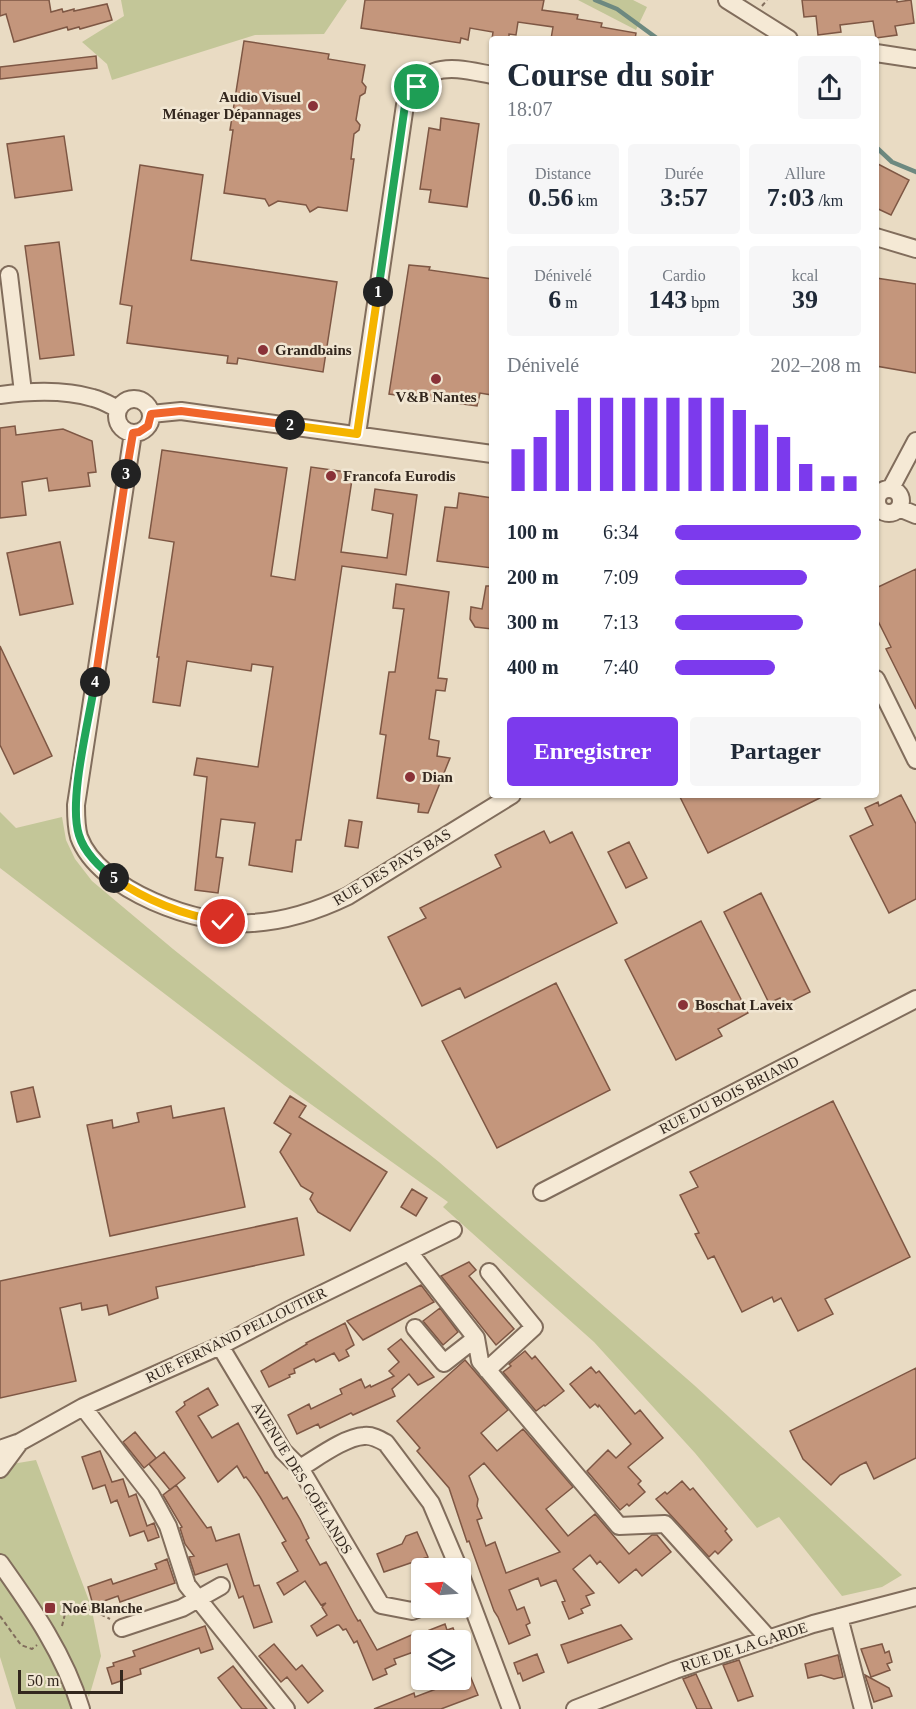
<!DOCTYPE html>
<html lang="fr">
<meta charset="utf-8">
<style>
body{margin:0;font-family:Georgia,serif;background:#f6f6f7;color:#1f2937;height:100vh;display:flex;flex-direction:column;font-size:22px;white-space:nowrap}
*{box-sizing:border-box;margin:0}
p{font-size:20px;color:#747a83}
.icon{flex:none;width:33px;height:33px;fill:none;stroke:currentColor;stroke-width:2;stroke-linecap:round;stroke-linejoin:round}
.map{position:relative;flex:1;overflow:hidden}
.drawer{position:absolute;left:489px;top:36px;width:390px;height:762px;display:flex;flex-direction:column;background:#fff;border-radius:6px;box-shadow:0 2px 4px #0004}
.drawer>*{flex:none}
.needle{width:39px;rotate:287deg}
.fabs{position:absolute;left:411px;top:1558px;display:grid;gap:12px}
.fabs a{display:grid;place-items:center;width:60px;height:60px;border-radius:6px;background:#fff;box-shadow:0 2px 4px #0004;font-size:30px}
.scale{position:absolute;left:18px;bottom:15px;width:105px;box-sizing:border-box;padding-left:6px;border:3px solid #33271e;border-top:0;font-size:16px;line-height:21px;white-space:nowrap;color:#33271e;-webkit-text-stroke:4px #f1e6d2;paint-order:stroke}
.pin{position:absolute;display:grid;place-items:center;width:51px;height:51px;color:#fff;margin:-26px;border:3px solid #fff;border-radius:50%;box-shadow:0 2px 6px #0007}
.km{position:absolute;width:30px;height:30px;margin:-15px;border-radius:50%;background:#222;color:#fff;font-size:16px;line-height:30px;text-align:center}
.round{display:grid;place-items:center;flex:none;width:63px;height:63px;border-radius:6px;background:#f6f6f7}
.summary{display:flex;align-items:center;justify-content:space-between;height:102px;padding:0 18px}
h1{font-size:33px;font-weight:600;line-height:45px}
.figures{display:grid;grid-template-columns:repeat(3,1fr);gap:9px;height:102px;padding:6px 18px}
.figures div{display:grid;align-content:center;border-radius:6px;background:#f6f6f7;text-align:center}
.figures b{font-size:26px;font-weight:600}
.figures small{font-size:16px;font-weight:400}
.figures p{font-size:16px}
.chart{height:168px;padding:12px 18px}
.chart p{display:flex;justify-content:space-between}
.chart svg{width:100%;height:108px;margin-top:6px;stroke:#7c3aed;stroke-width:6}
.primary-button{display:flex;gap:12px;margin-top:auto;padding:12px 18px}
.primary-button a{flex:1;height:69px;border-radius:6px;background:#7c3aed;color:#fff;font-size:24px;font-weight:600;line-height:69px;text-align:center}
.primary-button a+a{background:#f6f6f7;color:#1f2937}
ul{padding:0 18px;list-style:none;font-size:20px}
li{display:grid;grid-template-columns:96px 72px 1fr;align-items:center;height:45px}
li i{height:15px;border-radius:8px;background:#7c3aed}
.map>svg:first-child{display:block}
.green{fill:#c3c698}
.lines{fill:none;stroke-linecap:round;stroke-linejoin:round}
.stream{stroke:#6d8980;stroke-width:4.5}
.building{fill:#c4967c;stroke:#7e5744;stroke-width:1.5;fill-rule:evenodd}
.minor-casing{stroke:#816d5c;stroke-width:20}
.path{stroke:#816d5c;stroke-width:2;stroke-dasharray:4.5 3;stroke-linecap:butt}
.minor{stroke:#f5e9d5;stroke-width:16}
.split-1-casing{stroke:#fff;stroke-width:12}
.split-2-casing{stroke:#fff;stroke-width:12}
.split-3-casing{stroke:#fff;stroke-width:12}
.split-4-casing{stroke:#fff;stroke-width:12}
.split-5-casing{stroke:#fff;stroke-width:12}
.split-6-casing{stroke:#fff;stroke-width:12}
.split-1{stroke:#22a559;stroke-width:8}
.split-2{stroke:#f5b400;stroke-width:8}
.split-3{stroke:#f0652b;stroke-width:8}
.split-4{stroke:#f0652b;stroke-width:8}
.split-5{stroke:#22a559;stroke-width:8}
.split-6{stroke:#f5b400;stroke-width:8}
.poi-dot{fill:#8a3238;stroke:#f1e6d2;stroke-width:2}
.labels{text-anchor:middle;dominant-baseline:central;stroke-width:5;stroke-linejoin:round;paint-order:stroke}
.poi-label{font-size:15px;font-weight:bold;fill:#33271e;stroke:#f1e6d2;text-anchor:start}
.street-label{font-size:15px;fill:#33271e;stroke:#f1e6d2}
</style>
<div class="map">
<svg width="916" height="1709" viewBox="0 0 916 1709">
<rect width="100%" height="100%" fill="#e9dbc3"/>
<path class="green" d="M 121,0 L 347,0 L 324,34 L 255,35 L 112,80 L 107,64 L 82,42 L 124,16 Z
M 578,0 L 633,0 L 647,7 L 636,30 Z
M 0,812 L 16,828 L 62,817 L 66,840 L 75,859 L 92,881 L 173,949 L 439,1162 L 694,1385 L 902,1575 L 882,1587 L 842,1596 L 779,1517 L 757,1528 L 695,1453 L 594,1342 L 443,1207 L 448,1202 L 284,1085 L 0,868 Z
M 36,1460 L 91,1606 L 101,1656 L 89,1697 L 82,1684 L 72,1697 L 73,1709 L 16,1709 L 0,1657 L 0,1466 Z"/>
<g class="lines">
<path class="stream" d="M 595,0 L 617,9 L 658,39
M 876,147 L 892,162 L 916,172"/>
</g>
<path class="building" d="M 0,0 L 49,0 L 51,12 L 62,9 L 63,12 L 74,9 L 74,11 L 107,4 L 112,20 L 80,29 L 79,27 L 68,30 L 67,27 L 14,42 L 6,14 L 0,16 Z
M 365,0 L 544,0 L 542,10 L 578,15 L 577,19 L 602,23 L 601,27 L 636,33 L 635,39 L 588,39 L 574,37 L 574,39 L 551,39 L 553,27 L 518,22 L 516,35 L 509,34 L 509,39 L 492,39 L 493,32 L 470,28 L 468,40 L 461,38 L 460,43 L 361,28 Z
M 802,0 L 897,0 L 897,2 L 911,0 L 914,23 L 895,26 L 897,35 L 876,38 L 873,21 L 840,25 L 841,32 L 818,35 L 816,16 L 804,17 Z
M 244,41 L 329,54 L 328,59 L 365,65 L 362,82 L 366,87 L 365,93 L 360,96 L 356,120 L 360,125 L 359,130 L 354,134 L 351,159 L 354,159 L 347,211 L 318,207 L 310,212 L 306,205 L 278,201 L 269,206 L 265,199 L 224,193 L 233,130 L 230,130 Z
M 96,56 L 97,68 L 0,79 L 0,67 Z
M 441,118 L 479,124 L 467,207 L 429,202 L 431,190 L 420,189 L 429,128 L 440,130 Z
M 64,136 L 72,190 L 15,198 L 7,144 Z
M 876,163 L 909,180 L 891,215 L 876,208 Z
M 140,165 L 203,175 L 191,260 L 337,282 L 323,372 L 238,358 L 237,364 L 227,363 L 228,356 L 127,343 L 132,306 L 120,304 Z
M 59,242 L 74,355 L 40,359 L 25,246 Z
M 409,265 L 430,267 L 429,270 L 492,279 L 492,395 L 480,393 L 477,406 L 389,394 Z
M 876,278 L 916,284 L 916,373 L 876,366 Z
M 15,426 L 16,435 L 63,429 L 92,441 L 96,472 L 88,473 L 90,486 L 49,491 L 47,478 L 22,482 L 26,515 L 0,518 L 0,428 Z
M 162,450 L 287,468 L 271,576 L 295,580 L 311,467 L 353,473 L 341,552 L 387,558 L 393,514 L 372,510 L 375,489 L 417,495 L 406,575 L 342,566 L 301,840 L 296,840 L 292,872 L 249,865 L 255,823 L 221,819 L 216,857 L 223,858 L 218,893 L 195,890 L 207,777 L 194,775 L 197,758 L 258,767 L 273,667 L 252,664 L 251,671 L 187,661 L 180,706 L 153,702 L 159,657 L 157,657 L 174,542 L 149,538 Z
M 459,493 L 492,498 L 492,568 L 437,561 L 445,507 L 457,508 Z
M 60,542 L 73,604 L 20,615 L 7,553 Z
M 916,569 L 916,709 L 886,649 L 891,647 L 876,617 L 876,588 Z
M 396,584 L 449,592 L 438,678 L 447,679 L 445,691 L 436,690 L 429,739 L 439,741 L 437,756 L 450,758 L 428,813 L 418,812 L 419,804 L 377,798 L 386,735 L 380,734 L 389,672 L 395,672 L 404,609 L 393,608 Z
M 486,586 L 492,586 L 492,629 L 475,627 L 470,619 L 471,607 L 482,609 Z
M 0,646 L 52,756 L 14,774 L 0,745 Z
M 679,795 L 826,795 L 708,853 Z
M 901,795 L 916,824 L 916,899 L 889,913 L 850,836 L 873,825 L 865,808 L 878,802 L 879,806 Z
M 349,820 L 362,822 L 358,848 L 345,846 Z
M 544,831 L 550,843 L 572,832 L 617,923 L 465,998 L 460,988 L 422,1006 L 388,937 L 426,918 L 420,908 L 501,867 L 495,855 Z
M 629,842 L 647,878 L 626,888 L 608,852 Z
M 761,893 L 810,992 L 784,1005 L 780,998 L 769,1003 L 724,912 Z
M 701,921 L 748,1013 L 718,1029 L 722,1036 L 676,1060 L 625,960 Z
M 556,983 L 610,1090 L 497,1148 L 442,1041 Z
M 33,1087 L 40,1117 L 17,1122 L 11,1092 Z
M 290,1096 L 306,1106 L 299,1117 L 387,1172 L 350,1231 L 318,1212 L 310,1199 L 313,1193 L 301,1186 L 280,1152 L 291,1134 L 274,1123 Z
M 833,1101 L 910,1257 L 825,1299 L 833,1314 L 798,1331 L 781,1298 L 774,1302 L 772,1297 L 742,1312 L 714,1256 L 708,1259 L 695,1234 L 699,1233 L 680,1195 L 698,1187 L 690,1172 Z
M 171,1106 L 173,1118 L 224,1108 L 245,1207 L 110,1236 L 87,1125 L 112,1120 L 113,1128 L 139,1122 L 137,1113 Z
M 412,1189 L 427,1198 L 416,1216 L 401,1207 Z
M 297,1218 L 304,1255 L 156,1287 L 158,1298 L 109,1315 L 107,1305 L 82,1310 L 81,1303 L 60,1308 L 76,1381 L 0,1398 L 0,1281 Z
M 469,1262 L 476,1270 L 469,1276 L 514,1329 L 496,1345 L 441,1276 Z
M 421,1285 L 434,1302 L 363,1340 L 347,1321 Z
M 440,1308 L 458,1332 L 443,1345 L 423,1321 Z
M 345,1323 L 354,1345 L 346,1350 L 349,1356 L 339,1361 L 334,1353 L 316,1362 L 314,1359 L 294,1369 L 295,1373 L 289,1375 L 290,1377 L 269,1387 L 261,1371 L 307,1344 L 306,1343 Z
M 401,1339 L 434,1377 L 418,1385 L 409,1374 L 392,1389 L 395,1396 L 353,1415 L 351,1413 L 320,1428 L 318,1424 L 297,1434 L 288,1415 L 309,1404 L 311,1409 L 342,1394 L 340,1389 L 361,1379 L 365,1388 L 370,1385 L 371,1387 L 394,1376 L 389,1371 L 399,1362 L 388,1349 Z
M 525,1351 L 532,1359 L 535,1356 L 564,1391 L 545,1406 L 544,1405 L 536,1411 L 503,1372 L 511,1366 L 509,1364 Z
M 465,1360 L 508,1410 L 481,1433 L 497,1451 L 523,1429 L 573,1487 L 546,1509 L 568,1536 L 595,1514 L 629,1554 L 652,1535 L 657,1535 L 671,1552 L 642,1576 L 636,1569 L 619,1583 L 600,1561 L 597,1564 L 590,1555 L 573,1569 L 594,1593 L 586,1596 L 590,1605 L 581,1609 L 583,1613 L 569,1619 L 562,1602 L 565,1601 L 556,1580 L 541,1586 L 538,1578 L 509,1590 L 517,1610 L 524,1607 L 530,1623 L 526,1625 L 530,1635 L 509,1644 L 498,1617 L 494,1611 L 469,1541 L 467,1542 L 449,1488 L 417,1451 L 420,1448 L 397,1421 ZM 484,1463 L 532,1519 L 560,1552 L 506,1573 L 495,1542 L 486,1546 L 477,1520 L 482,1518 L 477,1506 L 478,1499 L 469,1476 Z
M 591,1367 L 596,1373 L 599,1371 L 635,1414 L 640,1410 L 663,1438 L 628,1467 L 641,1481 L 638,1484 L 645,1492 L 629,1506 L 627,1504 L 620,1510 L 587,1471 L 608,1450 L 616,1458 L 631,1444 L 599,1405 L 598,1407 L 595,1404 L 590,1408 L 570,1384 Z
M 916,1368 L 916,1458 L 874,1479 L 866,1462 L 840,1475 L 831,1485 L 803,1459 L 790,1431 Z
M 208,1388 L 218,1405 L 198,1416 L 212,1438 L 238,1423 L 265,1473 L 267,1472 L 283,1499 L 287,1497 L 300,1519 L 309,1538 L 306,1540 L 320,1565 L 326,1562 L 355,1616 L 358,1621 L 360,1620 L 377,1650 L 416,1633 L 417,1635 L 445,1624 L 447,1630 L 453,1628 L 458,1641 L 422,1641 L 422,1649 L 394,1659 L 396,1664 L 385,1669 L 387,1674 L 373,1680 L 357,1641 L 354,1643 L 346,1629 L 343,1630 L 339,1625 L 337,1625 L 317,1636 L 311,1626 L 327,1615 L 322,1607 L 326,1603 L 321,1605 L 305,1581 L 284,1595 L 277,1583 L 298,1571 L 282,1543 L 286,1541 L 260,1497 L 250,1482 L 246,1477 L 244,1478 L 237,1466 L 218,1482 L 176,1412 L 185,1405 L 184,1402 Z
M 135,1432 L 156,1458 L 144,1468 L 123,1442 Z
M 100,1451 L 112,1482 L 123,1479 L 129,1497 L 136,1494 L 147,1526 L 154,1523 L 159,1537 L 148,1541 L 144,1531 L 130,1536 L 117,1500 L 111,1503 L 105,1485 L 93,1489 L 82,1457 Z
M 164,1452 L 185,1478 L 170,1490 L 149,1464 Z
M 682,1481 L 690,1490 L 693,1488 L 727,1529 L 725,1531 L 732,1540 L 718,1554 L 715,1551 L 709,1557 L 656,1499 L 665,1492 L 667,1494 Z
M 176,1485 L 207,1528 L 211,1527 L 216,1541 L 239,1534 L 254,1586 L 259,1585 L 272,1622 L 254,1628 L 243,1596 L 239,1598 L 227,1564 L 195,1575 L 189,1557 L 194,1556 L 185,1544 L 180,1528 L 182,1527 L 163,1495 Z
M 417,1532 L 428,1557 L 384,1572 L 377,1554 L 402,1544 L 406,1536 Z
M 167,1559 L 175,1583 L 120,1602 L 118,1596 L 93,1605 L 88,1587 L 111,1579 L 113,1584 L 157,1569 L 155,1564 Z
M 621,1625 L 632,1639 L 568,1663 L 561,1645 Z
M 205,1626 L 213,1649 L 201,1653 L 199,1648 L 140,1669 L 141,1674 L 112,1684 L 107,1668 L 114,1666 L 113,1663 L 135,1656 L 133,1651 Z
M 274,1644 L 296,1670 L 302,1665 L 323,1691 L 308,1703 L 287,1677 L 281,1682 L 259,1656 Z
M 882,1644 L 885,1653 L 889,1651 L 892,1662 L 887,1664 L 890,1670 L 871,1677 L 861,1649 Z
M 460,1651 L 478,1695 L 441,1709 L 374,1709 L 414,1693 L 415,1697 L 460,1680 Z
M 537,1654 L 544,1672 L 523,1681 L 520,1673 L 518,1674 L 514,1663 Z
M 838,1655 L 843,1677 L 834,1679 L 821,1675 L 808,1678 L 805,1664 Z
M 739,1660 L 753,1696 L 738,1701 L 723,1665 Z
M 233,1666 L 247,1684 L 267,1709 L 242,1709 L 238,1704 L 218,1678 Z
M 696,1674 L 712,1709 L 697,1709 L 683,1679 Z
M 865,1675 L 889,1688 L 892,1696 L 874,1702 Z"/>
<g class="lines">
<g class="minor-casing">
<path id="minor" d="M 727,0 L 789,39
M 876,53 L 916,59
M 876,237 L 916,249
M 9,275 L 23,392
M 0,395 C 30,391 63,389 93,398 C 102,400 110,405 118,409
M117 416a17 17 0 1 1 34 0a17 17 0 1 1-34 0Z
M 151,414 L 181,411 L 492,454
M 133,433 L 76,805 C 76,815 76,827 79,837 C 99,891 199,926 252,923 C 286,921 317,911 348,896 L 512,795
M 357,434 L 405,105 C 412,94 421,78 434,72 C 451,65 475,72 492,75
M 891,488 L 916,441
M877 501a12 12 0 1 1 24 0a12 12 0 1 1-24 0Z
M 899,508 L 916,515
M 876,679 L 916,760
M 542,1192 L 916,999
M 409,1252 L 476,1338 L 480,1361 L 619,1526 L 665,1524 L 769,1639
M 415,1328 L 444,1363 L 476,1338
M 220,1346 L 283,1451 L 300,1468 L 381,1605 L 412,1611 L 422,1607
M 487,1370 L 534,1327 L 489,1272
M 83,1407 L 151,1495 L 168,1526 L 187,1585 L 286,1709
M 0,1449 L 20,1442 L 83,1407 L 220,1346 L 285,1312 L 453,1230
M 300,1468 C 317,1458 345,1437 364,1436 C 372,1435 379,1439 386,1443 L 431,1503 L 459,1569
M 0,1469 L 20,1442
M 0,1563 C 32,1608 65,1655 81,1709
M 460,1573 L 511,1709
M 839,1617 L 863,1709
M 122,1628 L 182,1608 L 221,1586
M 575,1709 L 675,1670 L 813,1624 L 916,1597"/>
</g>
<path class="path" d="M 762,6 L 767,0
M 0,1616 L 21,1645 L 32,1649 L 37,1645
M 62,1626 L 66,1610 C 81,1604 96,1612 110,1619"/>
<use href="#minor" class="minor"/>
</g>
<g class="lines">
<g class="split-1-casing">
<path id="split-1" d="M 378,292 L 405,105 L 417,87"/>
</g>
<g class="split-2-casing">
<path id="split-2" d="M 290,425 L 357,434 L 378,292"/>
</g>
<g class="split-3-casing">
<path id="split-3" d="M 126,474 L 133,433 L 139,432 L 148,426 L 151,414 L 181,411 L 290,425"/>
</g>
<g class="split-4-casing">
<path id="split-4" d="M 95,682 L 126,474"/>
</g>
<g class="split-5-casing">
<path id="split-5" d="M 95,682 C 89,720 68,801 79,835 C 84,852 100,868 114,878"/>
</g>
<g class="split-6-casing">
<path id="split-6" d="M 114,878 C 147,901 183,915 223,922"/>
</g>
<use href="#split-1" class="split-1"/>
<use href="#split-2" class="split-2"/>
<use href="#split-3" class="split-3"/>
<use href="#split-4" class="split-4"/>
<use href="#split-5" class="split-5"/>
<use href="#split-6" class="split-6"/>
</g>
<g class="poi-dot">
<circle cx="313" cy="106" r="6"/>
<circle cx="263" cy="350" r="6"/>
<circle cx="436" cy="379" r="6"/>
<circle cx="331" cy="476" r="6"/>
<circle cx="410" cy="777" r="6"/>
<circle cx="683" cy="1005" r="6"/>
<rect x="44" y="1602" width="12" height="12" rx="3"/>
</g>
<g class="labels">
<g class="poi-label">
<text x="301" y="97" text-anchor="end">Audio Visuel<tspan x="301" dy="17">Ménager Dépannages</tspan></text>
<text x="275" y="350">Grandbains</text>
<text x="436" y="397" text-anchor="middle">V&amp;B Nantes</text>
<text x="343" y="476">Francofa Eurodis</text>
<text x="422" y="777">Dian</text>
<text x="695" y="1005">Boschat Laveix</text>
<text x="62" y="1608">Noé Blanche</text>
</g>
<g class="street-label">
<text transform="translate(392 867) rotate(-31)">RUE DES PAYS BAS</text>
<text transform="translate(729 1095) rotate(-27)">RUE DU BOIS BRIAND</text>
<text transform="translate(236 1335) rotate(-26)">RUE FERNAND PELLOUTIER</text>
<text transform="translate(302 1478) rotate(58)">AVENUE DES GOÉLANDS</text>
<text transform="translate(744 1647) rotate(-18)">RUE DE LA GARDE</text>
</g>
</g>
</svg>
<div class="fabs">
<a><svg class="needle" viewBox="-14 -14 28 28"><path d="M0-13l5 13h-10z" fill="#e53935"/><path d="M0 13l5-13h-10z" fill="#747a83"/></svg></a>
<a><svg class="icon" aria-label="layers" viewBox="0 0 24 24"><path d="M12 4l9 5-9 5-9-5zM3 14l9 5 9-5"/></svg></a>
</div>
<div class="scale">50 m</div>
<div class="pin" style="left:417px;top:87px;background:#1e9e55"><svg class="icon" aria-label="arrive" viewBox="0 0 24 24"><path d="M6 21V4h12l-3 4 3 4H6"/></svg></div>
<div class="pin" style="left:223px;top:922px;background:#d93025"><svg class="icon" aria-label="check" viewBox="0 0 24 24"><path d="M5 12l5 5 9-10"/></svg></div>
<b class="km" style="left:378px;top:292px">1</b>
<b class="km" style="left:290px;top:425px">2</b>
<b class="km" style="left:126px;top:474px">3</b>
<b class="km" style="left:95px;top:682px">4</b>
<b class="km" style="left:114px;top:878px">5</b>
<section class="drawer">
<div class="summary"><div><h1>Course du soir</h1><p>18:07</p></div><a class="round"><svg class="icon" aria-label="share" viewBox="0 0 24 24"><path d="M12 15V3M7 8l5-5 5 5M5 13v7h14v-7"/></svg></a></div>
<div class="figures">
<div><p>Distance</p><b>0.56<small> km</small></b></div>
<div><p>Durée</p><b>3:57</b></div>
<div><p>Allure</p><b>7:03<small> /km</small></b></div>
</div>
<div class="figures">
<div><p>Dénivelé</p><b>6<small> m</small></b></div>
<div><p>Cardio</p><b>143<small> bpm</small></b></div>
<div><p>kcal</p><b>39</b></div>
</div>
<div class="chart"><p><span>Dénivelé</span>202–208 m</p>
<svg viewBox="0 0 160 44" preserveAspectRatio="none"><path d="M5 44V27M15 44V22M25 44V11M35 44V6M45 44V6M55 44V6M65 44V6M75 44V6M85 44V6M95 44V6M105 44V11M115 44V17M125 44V22M135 44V33M145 44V38M155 44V38"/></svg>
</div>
<ul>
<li><b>100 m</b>6:34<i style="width:100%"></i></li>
<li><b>200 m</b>7:09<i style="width:71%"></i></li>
<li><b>300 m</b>7:13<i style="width:69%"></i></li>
<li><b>400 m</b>7:40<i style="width:54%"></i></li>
</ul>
<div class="primary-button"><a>Enregistrer</a><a>Partager</a></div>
</section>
</div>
